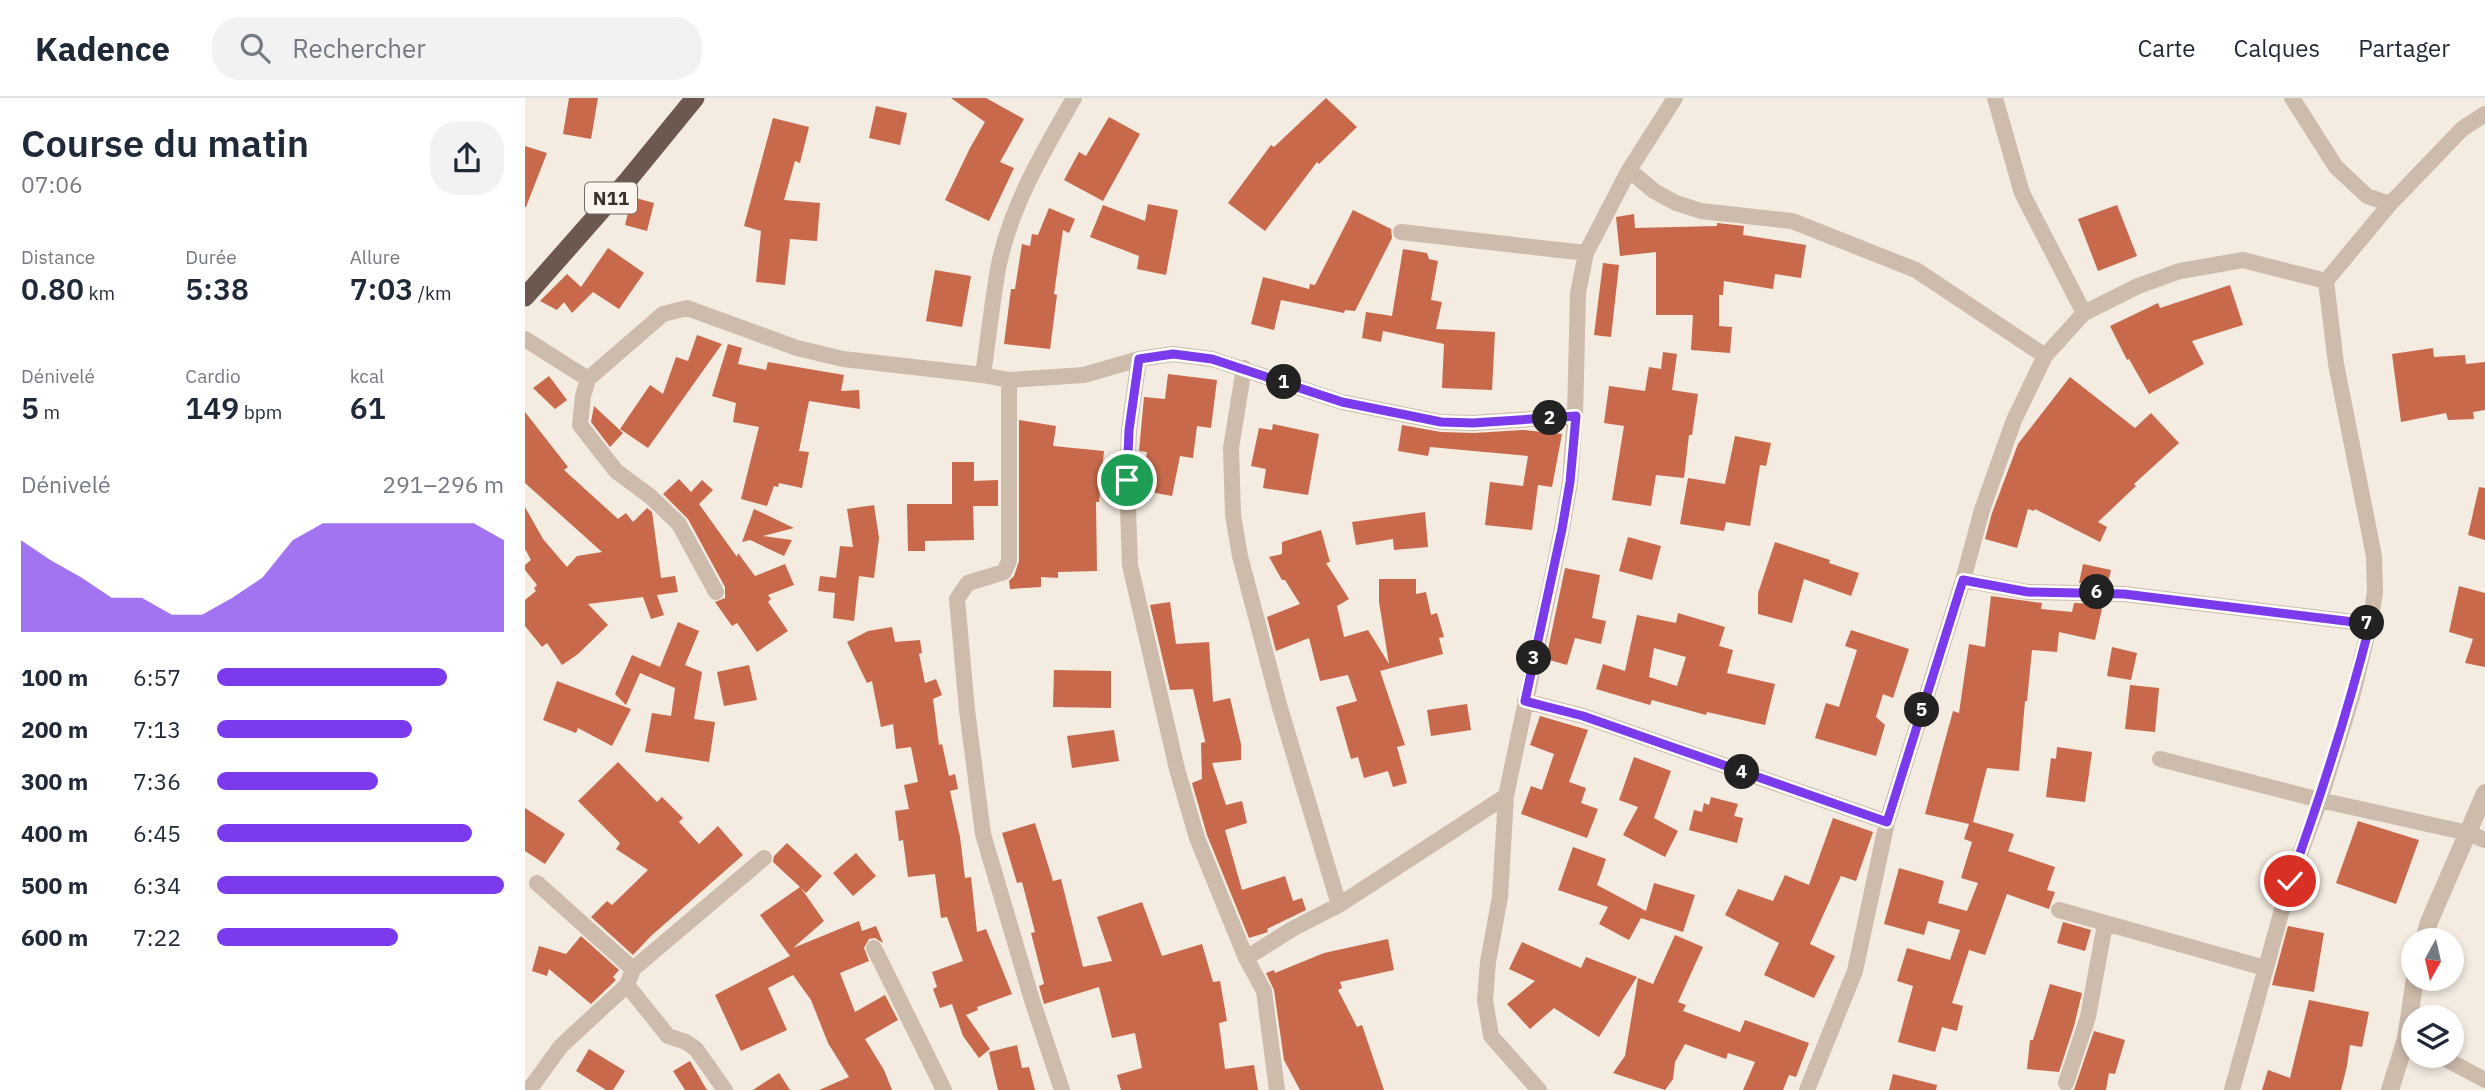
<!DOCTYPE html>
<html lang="fr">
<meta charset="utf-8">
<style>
body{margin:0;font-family:"IBM Plex Sans",sans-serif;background:#f2f2f3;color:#1f2937;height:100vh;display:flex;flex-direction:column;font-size:26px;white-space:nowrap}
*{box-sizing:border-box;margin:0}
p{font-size:23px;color:#747a83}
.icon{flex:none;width:38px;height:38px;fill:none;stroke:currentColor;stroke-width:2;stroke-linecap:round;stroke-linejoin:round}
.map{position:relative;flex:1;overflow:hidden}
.drawer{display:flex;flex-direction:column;background:#fff;width:525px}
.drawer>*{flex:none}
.needle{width:46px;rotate:188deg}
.buttons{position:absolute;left:1876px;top:830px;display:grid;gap:14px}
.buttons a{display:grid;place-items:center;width:63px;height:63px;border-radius:50%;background:#fff;box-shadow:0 4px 10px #0003;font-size:35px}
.pin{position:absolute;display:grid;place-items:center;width:60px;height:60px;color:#fff;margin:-30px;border:4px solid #fff;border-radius:50%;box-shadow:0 2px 7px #0007}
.km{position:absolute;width:35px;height:35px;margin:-18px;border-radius:50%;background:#222;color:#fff;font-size:19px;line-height:35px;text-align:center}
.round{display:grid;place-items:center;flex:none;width:74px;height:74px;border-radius:28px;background:#f2f2f3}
.head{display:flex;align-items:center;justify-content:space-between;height:119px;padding:0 21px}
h1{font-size:38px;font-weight:600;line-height:52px}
.stats{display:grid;grid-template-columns:repeat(3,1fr);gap:10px;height:119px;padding:7px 21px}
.stats div{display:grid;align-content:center}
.stats b{font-size:30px;font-weight:600}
.stats small{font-size:19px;font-weight:400}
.stats p{font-size:19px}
.chart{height:196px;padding:14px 21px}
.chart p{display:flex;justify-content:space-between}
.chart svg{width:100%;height:126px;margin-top:7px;fill:#7c3aed;opacity:.7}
ul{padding:0 21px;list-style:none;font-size:23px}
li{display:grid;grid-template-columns:112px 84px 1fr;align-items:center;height:52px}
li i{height:18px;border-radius:9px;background:#7c3aed}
header{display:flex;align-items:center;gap:42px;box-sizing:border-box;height:98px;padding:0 35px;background:#fff;border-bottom:2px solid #e0e1e3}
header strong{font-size:33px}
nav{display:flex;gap:38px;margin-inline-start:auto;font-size:24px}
.search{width:490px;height:63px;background:#f2f2f3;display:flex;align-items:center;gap:18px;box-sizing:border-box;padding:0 24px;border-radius:28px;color:#747a83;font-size:26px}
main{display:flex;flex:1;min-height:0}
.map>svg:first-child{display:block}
.building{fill:#c8694b;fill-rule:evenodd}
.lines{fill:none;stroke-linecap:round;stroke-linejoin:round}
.minor{stroke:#cdbbac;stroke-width:16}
.tertiary{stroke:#cdbbac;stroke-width:18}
.trunk{stroke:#6c584f;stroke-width:19}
.route-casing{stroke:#fff;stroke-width:14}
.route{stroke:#7c3aed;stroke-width:9}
.labels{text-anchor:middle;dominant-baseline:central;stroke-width:5;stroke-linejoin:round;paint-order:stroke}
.shield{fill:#fbf5ee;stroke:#756b66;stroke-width:2}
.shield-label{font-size:19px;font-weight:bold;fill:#3b302b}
</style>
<header>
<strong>Kadence</strong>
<div class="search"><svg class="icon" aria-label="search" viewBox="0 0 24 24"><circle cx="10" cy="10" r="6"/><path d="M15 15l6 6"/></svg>Rechercher</div>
<nav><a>Carte</a><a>Calques</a><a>Partager</a></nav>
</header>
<main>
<section class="drawer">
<div class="head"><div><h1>Course du matin</h1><p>07:06</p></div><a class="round"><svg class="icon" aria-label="share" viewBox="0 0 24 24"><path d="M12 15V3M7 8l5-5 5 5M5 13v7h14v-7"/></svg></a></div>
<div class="stats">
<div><p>Distance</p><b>0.80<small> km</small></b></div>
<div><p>Durée</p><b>5:38</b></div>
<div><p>Allure</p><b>7:03<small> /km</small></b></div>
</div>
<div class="stats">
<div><p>Dénivelé</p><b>5<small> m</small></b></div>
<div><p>Cardio</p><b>149<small> bpm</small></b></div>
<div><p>kcal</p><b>61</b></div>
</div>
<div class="chart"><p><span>Dénivelé</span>291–296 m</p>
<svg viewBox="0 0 160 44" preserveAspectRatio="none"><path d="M0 44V12L10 19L20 25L30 32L40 32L50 38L60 38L70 32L80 25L90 12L100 6L110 6L120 6L130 6L140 6L150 6L160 12V44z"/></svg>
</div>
<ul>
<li><b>100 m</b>6:57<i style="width:80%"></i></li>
<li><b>200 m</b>7:13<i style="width:68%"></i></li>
<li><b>300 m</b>7:36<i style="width:56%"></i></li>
<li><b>400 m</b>6:45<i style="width:89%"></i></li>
<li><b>500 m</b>6:34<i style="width:100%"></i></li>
<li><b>600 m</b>7:22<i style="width:63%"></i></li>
</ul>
</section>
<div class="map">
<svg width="1960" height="992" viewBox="0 0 1960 992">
<rect width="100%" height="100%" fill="#f4ebe1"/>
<path class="building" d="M 44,0 L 73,0 L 66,41 L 38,36 Z
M 426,0 L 461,0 L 499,21 L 475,64 L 489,70 L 464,123 L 420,102 L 445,50 L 460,24 Z
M 801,0 L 832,29 L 794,66 L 792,64 L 740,133 L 703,105 L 746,47 L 749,49 Z
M 351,8 L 382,15 L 375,47 L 344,40 Z
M 584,19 L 615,36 L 578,103 L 539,82 L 554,54 L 561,58 Z
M 248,20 L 284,29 L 275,65 L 270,63 L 259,102 L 295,105 L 292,143 L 265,141 L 260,187 L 231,184 L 236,133 L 219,128 Z
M 0,48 L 22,55 L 1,109 L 0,109 Z
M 107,99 L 129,105 L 122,133 L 100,127 Z
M 623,106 L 653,112 L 641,177 L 612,171 L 614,158 L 565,139 L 578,107 L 620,123 Z
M 1592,107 L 1612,158 L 1573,173 L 1553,121 Z
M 524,110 L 550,121 L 544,135 L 538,132 L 529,196 L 532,197 L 525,251 L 479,246 L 486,191 L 490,191 L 497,146 L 505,148 L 507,136 L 513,137 Z
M 828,112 L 866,131 L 867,140 L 830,213 L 820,212 L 819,215 L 756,202 L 749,232 L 726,226 L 738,179 L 784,191 L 785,186 L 790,187 Z
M 1109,116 L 1110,130 L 1192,128 L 1192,125 L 1219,128 L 1218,137 L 1281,147 L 1276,180 L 1250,176 L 1248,191 L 1199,183 L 1198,197 L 1194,197 L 1194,228 L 1207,229 L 1205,255 L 1166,252 L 1168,217 L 1131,217 L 1131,154 L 1095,158 L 1091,119 Z
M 83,150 L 119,175 L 94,211 L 68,194 L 47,215 L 39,204 L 32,212 L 15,203 L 42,176 L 56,189 Z
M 878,151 L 902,155 L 904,161 L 913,163 L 906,202 L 917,204 L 911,231 L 970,234 L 967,292 L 917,290 L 919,246 L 858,233 L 856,244 L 837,240 L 841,214 L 867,218 Z
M 1078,165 L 1094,167 L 1086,239 L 1069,237 Z
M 410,172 L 446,178 L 437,229 L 401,223 Z
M 1705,187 L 1718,227 L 1667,243 L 1679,266 L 1624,296 L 1604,261 L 1602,262 L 1585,228 L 1633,205 L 1635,210 Z
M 172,237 L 197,246 L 123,350 L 95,331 L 125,287 L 138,296 L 151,259 L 163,263 Z
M 203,246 L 217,250 L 213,266 L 241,272 L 243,264 L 319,277 L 316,293 L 334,292 L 335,311 L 284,303 L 274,353 L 284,354 L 277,390 L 254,385 L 253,389 L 249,388 L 242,408 L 216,401 L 234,329 L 208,324 L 211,305 L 187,298 Z
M 1908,250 L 1909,259 L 1940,257 L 1941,266 L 1960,264 L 1960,312 L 1948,314 L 1949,321 L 1923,322 L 1921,315 L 1876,324 L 1867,256 Z
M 1138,254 L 1152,256 L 1147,292 L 1173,296 L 1167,337 L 1164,337 L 1159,380 L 1131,377 L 1126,408 L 1087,402 L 1099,328 L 1079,325 L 1084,288 L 1120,293 L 1124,269 L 1136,271 Z
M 643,276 L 692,282 L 686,330 L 672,328 L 668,360 L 655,358 L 647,398 L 615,392 L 622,354 L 614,353 L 619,299 L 640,301 Z
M 24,278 L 42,302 L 30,311 L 8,290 Z
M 1545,279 L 1610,330 L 1626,315 L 1654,345 L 1609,386 L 1611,388 L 1573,424 L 1582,429 L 1575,444 L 1510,411 L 1509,413 L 1503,411 L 1492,450 L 1460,441 L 1467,415 L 1493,346 Z
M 69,308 L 98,335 L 85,349 L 66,324 Z
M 0,314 L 43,369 L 39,372 L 93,421 L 101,415 L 108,424 L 122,410 L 127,414 L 136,480 L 150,478 L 153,494 L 132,497 L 139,517 L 126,521 L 118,499 L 63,506 L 83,527 L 53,556 L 37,567 L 22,545 L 17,549 L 0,528 L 0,502 L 11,493 L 9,490 L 12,487 L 0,472 L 0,467 L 6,462 L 0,451 L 0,409 L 18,441 L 42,469 L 52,458 L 77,454 L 0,385 Z
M 494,322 L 531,328 L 528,348 L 579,353 L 574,404 L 571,404 L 572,473 L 533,474 L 533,480 L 516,479 L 516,489 L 485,491 L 484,483 L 489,478 L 494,463 Z
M 748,326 L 794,336 L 783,397 L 738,390 L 741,371 L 726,368 L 734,330 L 747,332 Z
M 877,327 L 916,334 L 949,335 L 998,332 L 1037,336 L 1027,389 L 1013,387 L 1007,432 L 960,427 L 965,384 L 998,388 L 1003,358 L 905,349 L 903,358 L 873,353 Z
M 1210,338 L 1246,345 L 1241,368 L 1235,367 L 1225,428 L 1201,424 L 1199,433 L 1155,426 L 1163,380 L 1200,386 Z
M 427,364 L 449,364 L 449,383 L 473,382 L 473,408 L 448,408 L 449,442 L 400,443 L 400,453 L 383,453 L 382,406 L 427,406 Z
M 154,381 L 166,394 L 177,382 L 188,392 L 174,406 L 212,459 L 213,455 L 230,478 L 260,466 L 269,487 L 243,497 L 246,501 L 243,504 L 263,533 L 232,554 L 212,525 L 207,528 L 190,504 L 200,500 L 200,489 L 163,421 L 138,396 Z
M 1954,389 L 1960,390 L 1960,442 L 1943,437 Z
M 349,407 L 354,440 L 349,480 L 334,478 L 329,523 L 308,520 L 310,495 L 293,493 L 295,478 L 311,480 L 315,448 L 328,449 L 322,411 Z
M 229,411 L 269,430 L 238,438 L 267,442 L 259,458 L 225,442 L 217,444 Z
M 900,414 L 903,449 L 869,452 L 868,441 L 831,447 L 827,424 Z
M 796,432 L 805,464 L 801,465 L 824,501 L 812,508 L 819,539 L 843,532 L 864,566 L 854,504 L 854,481 L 891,481 L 891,496 L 901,494 L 906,517 L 912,515 L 919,539 L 914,540 L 918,556 L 855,573 L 880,647 L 872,649 L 882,685 L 868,689 L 863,673 L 839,680 L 833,659 L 826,661 L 811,609 L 832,603 L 823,577 L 795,583 L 784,540 L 751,553 L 742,519 L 775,506 L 760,482 L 757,482 L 744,459 L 757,456 L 757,444 Z
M 1103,439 L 1136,448 L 1127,482 L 1094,473 Z
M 1250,444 L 1305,462 L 1304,465 L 1334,475 L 1326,498 L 1279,481 L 1267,525 L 1233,516 L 1233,495 Z
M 1558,466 L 1586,472 L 1583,485 L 1554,485 Z
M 1040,470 L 1075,477 L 1067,520 L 1081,523 L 1076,546 L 1050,540 L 1042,567 L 1021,561 Z
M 1934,488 L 1960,495 L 1960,569 L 1940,565 L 1948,541 L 1924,534 Z
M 1466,498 L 1517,505 L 1516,511 L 1547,514 L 1549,505 L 1578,506 L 1570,542 L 1534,534 L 1532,554 L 1507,552 L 1502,603 L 1500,603 L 1494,673 L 1462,670 L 1448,724 L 1489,736 L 1483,753 L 1530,769 L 1522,792 L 1530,794 L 1526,805 L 1524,811 L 1482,796 L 1460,857 L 1444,852 L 1427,905 L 1438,908 L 1432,933 L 1417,929 L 1410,954 L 1373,944 L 1388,888 L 1372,883 L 1382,850 L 1425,862 L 1435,832 L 1403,823 L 1399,837 L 1359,826 L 1374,770 L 1419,783 L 1413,805 L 1442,813 L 1453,785 L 1436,780 L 1447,744 L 1439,741 L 1444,726 L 1400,716 L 1428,613 L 1434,615 L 1444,546 L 1460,549 Z
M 645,504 L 651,546 L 684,544 L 688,604 L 705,600 L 716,646 L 716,662 L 687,665 L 701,707 L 717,703 L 722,725 L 700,732 L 717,792 L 760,778 L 768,803 L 777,800 L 781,812 L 742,831 L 743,834 L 740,835 L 724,840 L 682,737 L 667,685 L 677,681 L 676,645 L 680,644 L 681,647 L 668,591 L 645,592 L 625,507 Z
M 1153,515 L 1200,529 L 1194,548 L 1208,552 L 1202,575 L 1250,586 L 1240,627 L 1182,614 L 1181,617 L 1127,602 L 1125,607 L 1071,591 L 1078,566 L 1100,573 L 1112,517 L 1151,525 ZM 1129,550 L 1161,559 L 1152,588 L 1124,579 Z
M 153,524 L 174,533 L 160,567 L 177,574 L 169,621 L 190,624 L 184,664 L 120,654 L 127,615 L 146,618 L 150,590 L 115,575 L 101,607 L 90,596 L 107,557 L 135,569 Z
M 367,529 L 370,544 L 395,542 L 397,555 L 394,556 L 400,585 L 411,581 L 417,597 L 408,601 L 414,647 L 417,646 L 424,678 L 430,676 L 433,691 L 425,693 L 435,739 L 440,780 L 446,779 L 452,834 L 461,831 L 487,896 L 452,909 L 453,912 L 441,917 L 465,951 L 454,960 L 438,938 L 427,906 L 415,910 L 408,891 L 412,889 L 407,874 L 438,863 L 422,819 L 416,820 L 410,776 L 383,779 L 378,742 L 374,743 L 370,713 L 384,711 L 379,687 L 393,684 L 386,649 L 371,651 L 368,626 L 356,629 L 347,583 L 342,585 L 322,544 L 343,533 Z
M 1326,532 L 1384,551 L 1368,600 L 1358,596 L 1351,619 L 1360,627 L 1351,658 L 1290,640 L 1301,605 L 1314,609 L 1332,552 L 1320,548 Z
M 1587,549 L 1612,555 L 1606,582 L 1582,578 Z
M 224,567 L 232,602 L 199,608 L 192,574 Z
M 529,572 L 586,573 L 586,610 L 528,609 Z
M 32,583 L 106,611 L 87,648 L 53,630 L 51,635 L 18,622 Z
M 1605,587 L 1634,590 L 1630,634 L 1600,631 Z
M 942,606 L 946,632 L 906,638 L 902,612 Z
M 1015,618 L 1063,632 L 1044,684 L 1061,690 L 1056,705 L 1073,711 L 1062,740 L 996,716 L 1006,688 L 1017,692 L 1029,656 L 1005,647 Z
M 589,632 L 594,663 L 547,670 L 542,638 Z
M 1532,649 L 1567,654 L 1560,704 L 1521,699 L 1526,660 L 1531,661 Z
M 1109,659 L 1146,673 L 1129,720 L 1153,733 L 1140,759 L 1098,737 L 1113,709 L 1094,702 Z
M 93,664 L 132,704 L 137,699 L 158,720 L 154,724 L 174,746 L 193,728 L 218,757 L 126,838 L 108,857 L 66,819 L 82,803 L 87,807 L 123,772 L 91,751 L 95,745 L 53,703 Z
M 1186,699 L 1213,706 L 1209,718 L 1218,720 L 1212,745 L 1164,732 L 1169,712 L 1177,714 L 1179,705 L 1184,707 Z
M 0,710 L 40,736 L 20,766 L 0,753 Z
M 1308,720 L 1348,734 L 1331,783 L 1316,778 L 1285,846 L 1310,858 L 1289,900 L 1239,877 L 1254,845 L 1200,817 L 1213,791 L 1248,803 L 1260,777 L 1284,787 Z
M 1833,723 L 1894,742 L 1871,806 L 1811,785 Z
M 510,725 L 528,783 L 536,781 L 558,869 L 587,863 L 572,819 L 617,804 L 637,858 L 677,846 L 688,884 L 695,883 L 702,923 L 694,925 L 700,971 L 729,967 L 733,992 L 596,992 L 592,977 L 617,970 L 610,935 L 587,940 L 574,889 L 519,906 L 514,888 L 519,886 L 506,835 L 510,834 L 497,784 L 492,785 L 477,735 Z
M 262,745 L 297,778 L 281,795 L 276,790 L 299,823 L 268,850 L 334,823 L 337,833 L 351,828 L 358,845 L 350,840 L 344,841 L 339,850 L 344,863 L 315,875 L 330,914 L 360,897 L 373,922 L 340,941 L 359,972 L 367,992 L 294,992 L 324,979 L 303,945 L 286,902 L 268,877 L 243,890 L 262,932 L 216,953 L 190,897 L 265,858 L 235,817 L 275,789 L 248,764 L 249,758 Z
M 1048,749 L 1081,761 L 1072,787 L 1121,813 L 1129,785 L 1170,797 L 1158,834 L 1116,820 L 1104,842 L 1074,826 L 1083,809 L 1033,792 Z
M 331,755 L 351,778 L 328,798 L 308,775 Z
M 1538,824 L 1566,832 L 1560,853 L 1532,845 Z
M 1763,828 L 1799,835 L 1789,894 L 1747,887 Z
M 1150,837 L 1178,849 L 1153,904 L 1161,907 L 1158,913 L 1215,934 L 1220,922 L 1284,945 L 1271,979 L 1264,977 L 1258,992 L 1218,992 L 1230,964 L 1203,955 L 1201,961 L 1160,946 L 1150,964 L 1148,981 L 1140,992 L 1088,975 L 1100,958 L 1113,880 L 1128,886 Z
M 56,838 L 94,872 L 88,879 L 91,882 L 66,906 L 24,871 L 22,878 L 7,873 L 14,848 L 41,856 Z
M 863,841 L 869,872 L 815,884 L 817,890 L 813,892 L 832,929 L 837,927 L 859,992 L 775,992 L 759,962 L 749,892 L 741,875 L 749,872 L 750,875 L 799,855 Z
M 997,844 L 1056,870 L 1061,859 L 1112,879 L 1074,939 L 1029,910 L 1005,931 L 982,906 L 1010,883 L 984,871 Z
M 1525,886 L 1557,895 L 1549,928 L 1534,974 L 1502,971 L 1505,942 L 1508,942 Z
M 1784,902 L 1844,914 L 1837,949 L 1825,947 L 1822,968 L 1816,992 L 1737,992 L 1743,972 L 1765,980 Z
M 1569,933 L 1600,942 L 1590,976 L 1584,975 L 1581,992 L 1549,992 Z
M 492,947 L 497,970 L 504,969 L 510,992 L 473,992 L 464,954 Z
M 64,951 L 100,973 L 88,992 L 81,992 L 51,973 Z
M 165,963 L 182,992 L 160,992 L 148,973 Z
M 254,975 L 265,992 L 228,992 Z
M 1368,976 L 1412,987 L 1411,992 L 1364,992 Z"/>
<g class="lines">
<path class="minor" d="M 1470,0 L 1497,95 L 1559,215
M 1767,0 L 1811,69 L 1842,98 L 1865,106
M 1104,72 L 1129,93 L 1151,105 L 1176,113 L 1267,123 L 1391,172 L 1520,258
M 876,134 L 1061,155
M 0,241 L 63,281
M 614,261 L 604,332 L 602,382 L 605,467 L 652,671 L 672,740 L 721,860
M 719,270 L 706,350 L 708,417 L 715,458 L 755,610 L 814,807
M 458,277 C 463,242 467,206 473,171 C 485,109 518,54 549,0
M 484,282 L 484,463 L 479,474 L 443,485 L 432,501 L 442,612 L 458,736 L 507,902 L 537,992
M 1438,482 L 1503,494 L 1599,496 L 1845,526
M 191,494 L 154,426 L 126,399 L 91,373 L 55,327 L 58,298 L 63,281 L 138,216 L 162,210 L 272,250 L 318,261 L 458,277 L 484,282 L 559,277 L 614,261 L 648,256 L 687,261 L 817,304 L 916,324 L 948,325 L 1050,318
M 1000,603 L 1058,618 L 1362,724
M 1635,661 L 1795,702 L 1943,735 L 1960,742
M 12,785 L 108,871
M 1534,812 L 1740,870
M 349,850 L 419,992
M 102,887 L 143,938 L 161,944 L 171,951 L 200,992
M 1913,957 L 1960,982
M 1541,985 L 1563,919 L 1580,826
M 4,992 L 36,948 L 102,887 L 108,871 L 239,760
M 752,992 L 739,893 L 721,860 L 769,830 L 814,807 L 981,698
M 1014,992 L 966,938 L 960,902 L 963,864 L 975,799 L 981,698 L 1037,431 L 1045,384 L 1050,318 L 1053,195 L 1061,155 L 1104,72 L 1150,0
M 1282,992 L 1330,873 L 1362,724 L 1438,482 L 1457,412 L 1489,322 L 1520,258 L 1559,215 L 1613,188 L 1655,173 L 1718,162 L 1801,183
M 1707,992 L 1765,783 L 1795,702 L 1827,599 L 1845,526 L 1850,494 L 1849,458 L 1811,266 L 1801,183 L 1865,106 L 1937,31 L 1960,16"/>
<path class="tertiary" d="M 1899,842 L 1904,824 L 1960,695
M 1865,992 L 1881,941 L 1890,880"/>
<path class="trunk" d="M 0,199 L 103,82 L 170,0"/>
</g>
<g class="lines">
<g class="route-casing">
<path id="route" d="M 602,382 L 604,332 L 614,261 L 648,256 L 687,261 L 817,304 L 916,324 L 948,325 L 1051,318 L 1045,384 L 1037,431 L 1000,603 L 1058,618 L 1362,724 L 1438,482 L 1503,494 L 1599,496 L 1845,526 C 1823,613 1796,698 1765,783"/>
</g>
<use href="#route" class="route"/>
</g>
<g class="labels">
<rect class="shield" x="60" y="84.5" width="52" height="31" rx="5"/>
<g class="shield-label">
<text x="86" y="100">N11</text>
</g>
</g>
</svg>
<div class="buttons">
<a><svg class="needle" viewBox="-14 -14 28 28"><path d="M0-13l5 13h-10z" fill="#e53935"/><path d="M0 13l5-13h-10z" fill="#747a83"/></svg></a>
<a><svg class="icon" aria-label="layers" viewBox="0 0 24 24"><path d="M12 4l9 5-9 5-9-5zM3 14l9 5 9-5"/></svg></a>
</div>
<div class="pin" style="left:602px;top:382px;background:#1e9e55"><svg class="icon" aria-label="arrive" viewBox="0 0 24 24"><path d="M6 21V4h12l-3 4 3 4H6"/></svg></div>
<div class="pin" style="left:1765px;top:783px;background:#d93025"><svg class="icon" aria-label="check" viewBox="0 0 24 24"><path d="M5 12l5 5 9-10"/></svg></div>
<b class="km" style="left:759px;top:284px">1</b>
<b class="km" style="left:1025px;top:320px">2</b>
<b class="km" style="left:1009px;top:560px">3</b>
<b class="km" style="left:1217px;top:674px">4</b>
<b class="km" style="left:1397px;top:612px">5</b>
<b class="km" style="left:1572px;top:494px">6</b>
<b class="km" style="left:1842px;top:525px">7</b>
</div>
</main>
